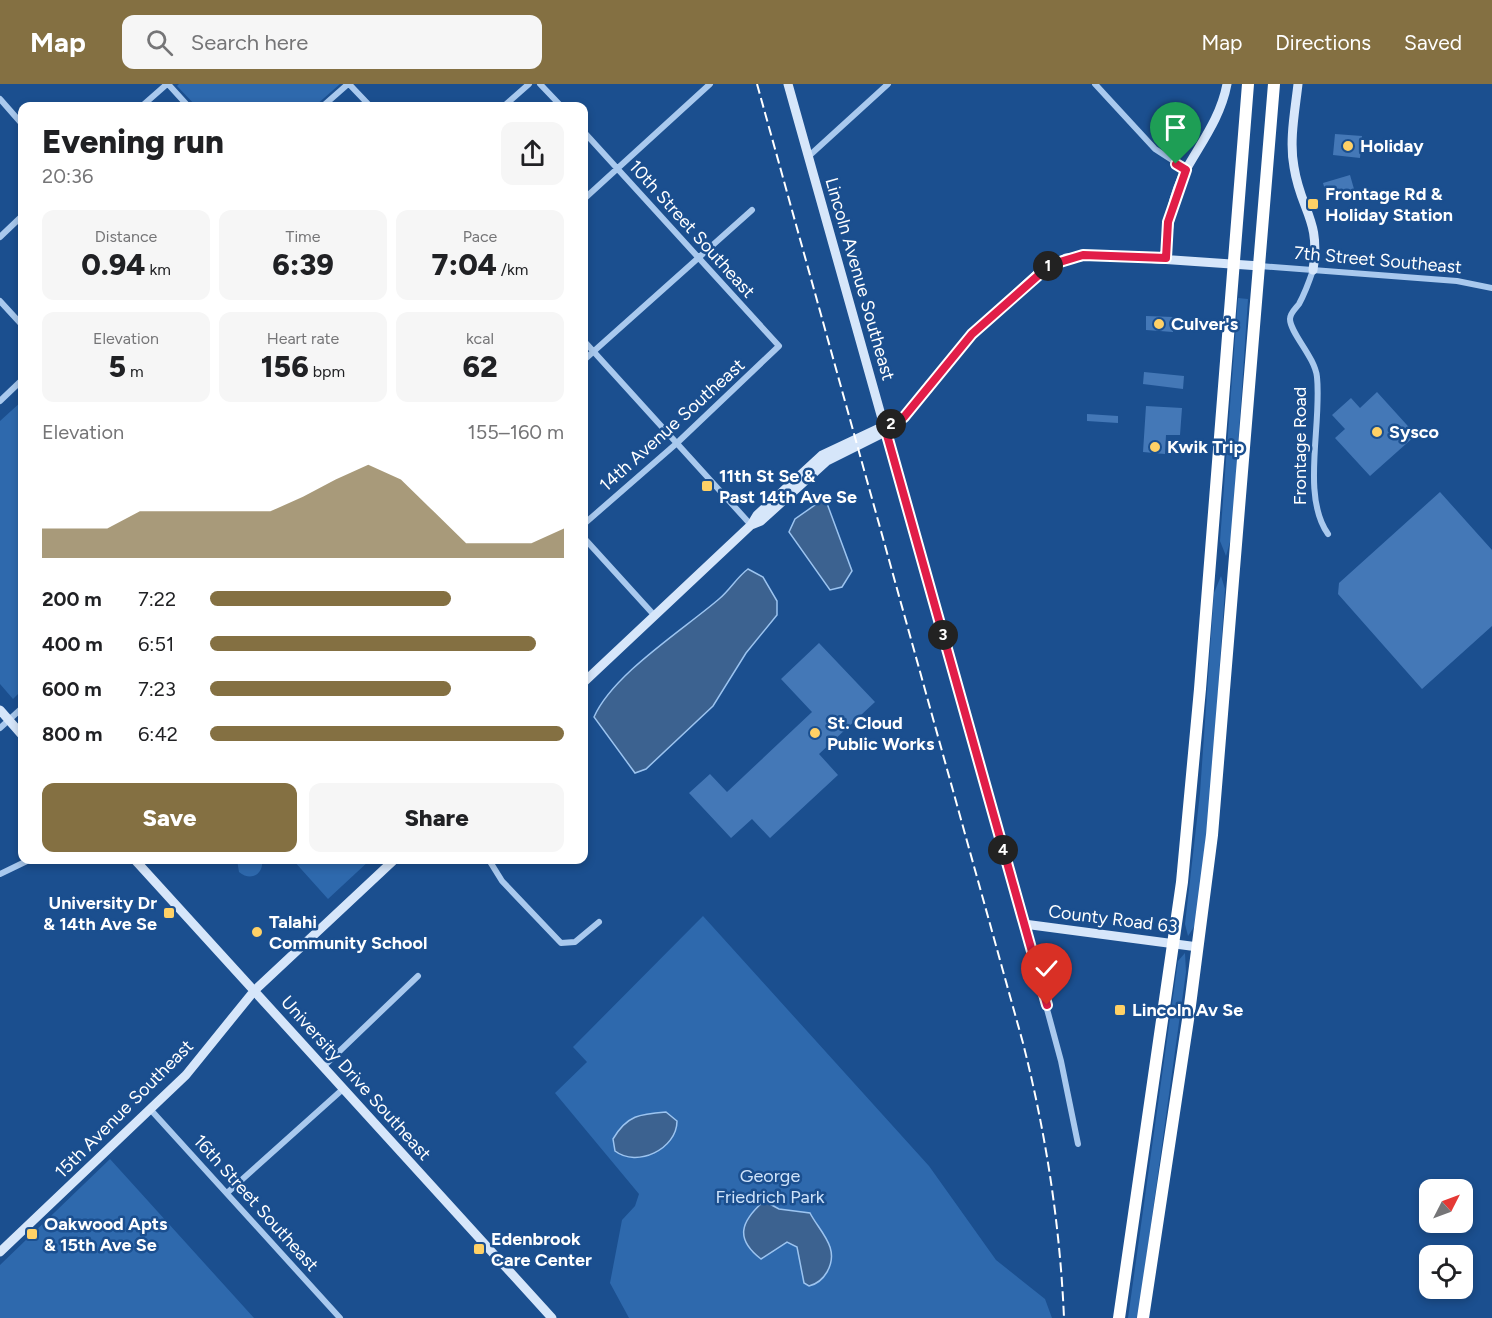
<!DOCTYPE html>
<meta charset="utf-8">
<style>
body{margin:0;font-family:Figtree,sans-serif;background:#f6f6f6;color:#202124;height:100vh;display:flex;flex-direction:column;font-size:22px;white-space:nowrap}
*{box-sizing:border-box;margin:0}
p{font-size:20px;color:#757577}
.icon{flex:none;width:33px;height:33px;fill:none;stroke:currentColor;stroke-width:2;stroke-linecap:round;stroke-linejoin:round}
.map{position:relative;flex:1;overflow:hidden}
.sheet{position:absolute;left:18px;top:18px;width:570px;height:762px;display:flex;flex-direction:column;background:#fff;border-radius:12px;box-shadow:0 3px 9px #0003}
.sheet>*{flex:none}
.needle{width:39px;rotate:48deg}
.controls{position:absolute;left:1419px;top:1095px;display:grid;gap:12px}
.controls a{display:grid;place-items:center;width:54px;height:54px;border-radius:12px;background:#fff;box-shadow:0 3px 9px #0003;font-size:30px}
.pin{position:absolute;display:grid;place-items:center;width:51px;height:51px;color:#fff;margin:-62px -26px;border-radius:50% 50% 50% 0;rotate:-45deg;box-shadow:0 0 6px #0007}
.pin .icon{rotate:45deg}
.km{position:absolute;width:30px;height:30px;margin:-15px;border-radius:50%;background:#222;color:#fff;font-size:16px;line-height:30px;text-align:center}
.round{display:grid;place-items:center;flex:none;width:63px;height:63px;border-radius:12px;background:#f6f6f6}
.summary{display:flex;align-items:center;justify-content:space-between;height:102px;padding:0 24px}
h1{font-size:33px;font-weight:800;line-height:45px}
.metrics{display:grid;grid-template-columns:repeat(3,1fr);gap:9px;height:102px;padding:6px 24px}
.metrics div{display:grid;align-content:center;border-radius:12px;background:#f6f6f6;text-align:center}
.metrics b{font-size:30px;font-weight:800}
.metrics small{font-size:16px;font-weight:400}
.metrics p{font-size:16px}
.chart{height:168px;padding:12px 24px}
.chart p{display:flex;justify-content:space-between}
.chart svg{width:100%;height:108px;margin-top:6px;fill:#847042;opacity:.7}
.button{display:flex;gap:12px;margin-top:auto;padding:12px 24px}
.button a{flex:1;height:69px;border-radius:12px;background:#847042;color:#fff;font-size:24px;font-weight:800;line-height:69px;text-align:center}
.button a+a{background:#f6f6f6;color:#202124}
ul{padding:0 24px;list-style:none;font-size:20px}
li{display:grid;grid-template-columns:96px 72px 1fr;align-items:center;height:45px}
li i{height:15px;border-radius:8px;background:#847042}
header{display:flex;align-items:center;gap:36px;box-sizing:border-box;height:84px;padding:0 30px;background:#847042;color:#fff}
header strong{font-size:28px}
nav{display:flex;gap:33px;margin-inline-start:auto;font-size:21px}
.search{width:420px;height:54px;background:#f6f6f6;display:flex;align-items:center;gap:15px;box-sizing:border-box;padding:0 21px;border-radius:12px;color:#757577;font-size:22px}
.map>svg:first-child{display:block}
.green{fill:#2e69ad}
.water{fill:#3c6290;stroke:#9cc4f0;stroke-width:1.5}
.building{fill:#4478b7}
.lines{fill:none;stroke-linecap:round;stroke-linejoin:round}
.street{stroke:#a9c9ee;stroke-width:6}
.secondary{stroke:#d6e6fa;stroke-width:9}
.highway{stroke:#fff;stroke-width:12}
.rail{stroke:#fff;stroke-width:2;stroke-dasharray:10 4.5;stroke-linecap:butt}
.route-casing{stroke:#fff;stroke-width:12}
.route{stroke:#e11d48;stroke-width:8}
.poi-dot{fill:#ffd166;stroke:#1b4f8f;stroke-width:2}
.labels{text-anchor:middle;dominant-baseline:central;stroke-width:5;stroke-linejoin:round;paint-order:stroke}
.poi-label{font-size:18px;font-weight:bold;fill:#fff;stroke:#1b4f8f;text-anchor:start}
.street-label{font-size:18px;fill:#fff;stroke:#1b4f8f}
.park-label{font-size:18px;fill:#cfe3fa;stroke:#1b4f8f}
</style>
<header>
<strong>Map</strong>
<div class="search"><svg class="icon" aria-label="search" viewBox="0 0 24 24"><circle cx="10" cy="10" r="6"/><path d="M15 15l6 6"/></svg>Search here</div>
<nav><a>Map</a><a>Directions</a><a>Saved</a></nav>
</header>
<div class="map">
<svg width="1492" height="1234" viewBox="0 0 1492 1234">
<rect width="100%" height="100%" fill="#1b4f8f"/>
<path class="green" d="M 179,0 L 340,0 L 315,22 L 196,22 L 177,2 Z
M 1238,214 L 1248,215 L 1232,451 L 1226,472 L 1220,457 Z
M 22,317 L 22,606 L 13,615 L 0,600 L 0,337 Z
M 1221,492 L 1225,505 L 1211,709 L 1196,840 L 1188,852 L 1185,840 L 1200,709 L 1214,509 Z
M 237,776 L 262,776 C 264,790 251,798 239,788 Z
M 293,776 L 370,776 L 328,815 Z
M 703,832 L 929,1082 L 996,1176 L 1045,1215 L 1052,1234 L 629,1234 L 610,1199 L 622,1136 L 635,1122 L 639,1110 L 555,1009 L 587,978 L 573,963 Z
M 1185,869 L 1186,888 L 1138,1234 L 1128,1234 L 1178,877 Z
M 110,1075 L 254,1234 L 0,1234 L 0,1181 Z"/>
<path class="water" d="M 825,414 L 852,487 L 842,503 L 830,506 L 789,448 L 795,435 Z
M 748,485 L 763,493 L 777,517 L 777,531 L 746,569 L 713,622 L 646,685 L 635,689 L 594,633 C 613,590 683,546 719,515 C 730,506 737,493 748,485 Z
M 666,1028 L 677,1037 C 677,1065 637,1084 615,1067 L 613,1055 C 627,1031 640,1030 666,1028 Z
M 764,1117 L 779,1125 L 810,1129 C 819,1147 841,1164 827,1188 C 823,1195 817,1200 809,1202 L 804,1199 L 797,1163 L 787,1158 L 761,1175 C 735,1155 740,1138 764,1117 Z"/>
<path class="building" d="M 1335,50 L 1362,52 L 1360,74 L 1333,71 Z
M 1350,91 L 1354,105 L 1327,113 L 1323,99 Z
M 1146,232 L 1173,233 L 1173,248 L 1146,246 Z
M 1144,288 L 1184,292 L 1183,305 L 1143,300 Z
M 1377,308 L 1416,351 L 1370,392 L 1335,354 L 1345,345 L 1332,331 L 1351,314 L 1360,324 Z
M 1146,322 L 1182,324 L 1180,351 L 1166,351 L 1165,370 L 1143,368 Z
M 1087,330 L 1118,332 L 1118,339 L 1087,337 Z
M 1440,408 L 1492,466 L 1492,542 L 1422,605 L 1338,510 L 1339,499 Z
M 819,559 L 875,618 L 819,670 L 838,691 L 770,754 L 752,735 L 731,754 L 689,709 L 710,690 L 727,708 L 812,628 L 781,595 Z"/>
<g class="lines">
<path class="street" d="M 168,0 L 188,22
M 349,0 L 370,22
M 540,0 L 561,22
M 1095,0 L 1155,65 L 1186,85
M 0,15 L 22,40
M 142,22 L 167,0
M 323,22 L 348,0
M 504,22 L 529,0
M 584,48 L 779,262 L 677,359 L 584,440
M 809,72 L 888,0
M 584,115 L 710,0
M 0,153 L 22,132
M 1260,182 L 1457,197 L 1492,204
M 1313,186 C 1309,198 1305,209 1299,220 C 1295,225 1290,229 1290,235 C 1290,249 1315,273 1317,293 C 1322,341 1301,412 1328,450
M 0,217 L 22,241
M 584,257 L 751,441
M 584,276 L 752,126
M 0,317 L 22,296
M 584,454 L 654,531
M 0,644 L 22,624
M 489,776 L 502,797 L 561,859 L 575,858 L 599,838
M 0,790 L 29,776
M 1024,840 L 1061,977 L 1078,1060
M 323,983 L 418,892
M 150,1025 L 340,1234
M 227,1109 L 343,1005"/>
<path class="secondary" d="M 788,0 L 1024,840 L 1198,863
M 1298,0 C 1295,27 1289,57 1294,83 C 1301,128 1321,135 1313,186
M 1166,174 C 1168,142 1171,112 1187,84 C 1203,56 1221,32 1227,0
M 751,441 L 761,437 L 827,377 L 881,350 L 885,344
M 584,598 L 751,441 L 757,431 L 822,371 L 905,332 L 972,250 L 1037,190 L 1066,174 L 1101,171 L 1260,182
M 0,626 L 22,651
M 135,776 L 552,1234
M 0,1168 L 186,991 L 254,907 L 394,776"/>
<path class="highway" d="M 1119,1234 L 1182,798 L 1200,605 L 1248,0
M 1143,1234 L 1189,929 L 1212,751 L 1274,0"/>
<path class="rail" d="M 757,0 L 1023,959 C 1046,1050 1060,1141 1064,1234"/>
</g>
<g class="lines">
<g class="route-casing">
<path id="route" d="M 1047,921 L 885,344 L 904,333 L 972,250 L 1050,181 L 1083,171 L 1166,174 L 1168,138 L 1186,86 L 1176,80"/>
</g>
<use href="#route" class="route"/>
</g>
<g class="poi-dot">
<circle cx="1348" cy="62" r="6"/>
<rect x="1307" y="114" width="12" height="12" rx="3"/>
<circle cx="1159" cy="240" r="6"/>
<circle cx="1377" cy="348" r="6"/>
<circle cx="1155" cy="363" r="6"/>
<rect x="701" y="396" width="12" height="12" rx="3"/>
<circle cx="815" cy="649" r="6"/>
<rect x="163" y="823" width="12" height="12" rx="3"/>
<circle cx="257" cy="848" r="6"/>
<rect x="1114" y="920" width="12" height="12" rx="3"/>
<rect x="26" y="1144" width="12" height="12" rx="3"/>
<rect x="473" y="1159" width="12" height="12" rx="3"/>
</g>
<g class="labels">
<g class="poi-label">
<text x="1360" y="62">Holiday</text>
<text x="1325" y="110">Frontage Rd &amp;<tspan x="1325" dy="21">Holiday Station</tspan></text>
<text x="1171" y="240">Culver's</text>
<text x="1389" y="348">Sysco</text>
<text x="1167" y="363">Kwik Trip</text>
<text x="719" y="392">11th St Se &amp;<tspan x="719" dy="21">Past 14th Ave Se</tspan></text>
<text x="827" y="639">St. Cloud<tspan x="827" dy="21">Public Works</tspan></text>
<text x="157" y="819" text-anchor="end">University Dr<tspan x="157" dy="21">&amp; 14th Ave Se</tspan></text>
<text x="269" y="838">Talahi<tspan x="269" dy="21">Community School</tspan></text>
<text x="1132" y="926">Lincoln Av Se</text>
<text x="44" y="1140">Oakwood Apts<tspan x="44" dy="21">&amp; 15th Ave Se</tspan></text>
<text x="491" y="1155">Edenbrook<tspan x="491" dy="21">Care Center</tspan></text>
</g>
<g class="street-label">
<text transform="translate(692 145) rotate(48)">10th Street Southeast</text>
<text transform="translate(1378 176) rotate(5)">7th Street Southeast</text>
<text transform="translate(860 195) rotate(74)">Lincoln Avenue Southeast</text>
<text transform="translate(672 341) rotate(-42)">14th Avenue Southeast</text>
<text transform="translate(1300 362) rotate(-90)">Frontage Road</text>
<text transform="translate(1113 835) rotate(7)">County Road 63</text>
<text transform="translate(356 994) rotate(48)">University Drive Southeast</text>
<text transform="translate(124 1025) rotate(-45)">15th Avenue Southeast</text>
<text transform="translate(256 1119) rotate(48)">16th Street Southeast</text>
</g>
<g class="park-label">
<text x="770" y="1092">George<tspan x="770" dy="21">Friedrich Park</tspan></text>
</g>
</g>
</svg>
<div class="controls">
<a><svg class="needle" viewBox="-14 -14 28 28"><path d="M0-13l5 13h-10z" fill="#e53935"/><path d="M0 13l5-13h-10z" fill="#757577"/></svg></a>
<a><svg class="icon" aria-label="locate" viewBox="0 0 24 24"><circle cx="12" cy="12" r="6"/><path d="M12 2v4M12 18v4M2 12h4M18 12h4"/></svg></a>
</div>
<div class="pin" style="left:1176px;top:80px;background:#1e9e55"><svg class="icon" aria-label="arrive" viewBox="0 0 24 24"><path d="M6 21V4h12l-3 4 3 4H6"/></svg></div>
<div class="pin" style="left:1047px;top:921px;background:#d93025"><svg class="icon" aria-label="check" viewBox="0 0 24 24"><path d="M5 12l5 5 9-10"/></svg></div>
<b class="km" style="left:1048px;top:182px">1</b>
<b class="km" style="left:891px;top:340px">2</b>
<b class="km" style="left:943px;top:551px">3</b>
<b class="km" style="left:1003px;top:766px">4</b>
<section class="sheet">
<div class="summary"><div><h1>Evening run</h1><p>20:36</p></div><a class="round"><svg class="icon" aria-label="share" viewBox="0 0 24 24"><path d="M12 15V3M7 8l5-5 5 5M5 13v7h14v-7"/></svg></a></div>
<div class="metrics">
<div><p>Distance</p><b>0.94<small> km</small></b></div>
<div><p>Time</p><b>6:39</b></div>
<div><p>Pace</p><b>7:04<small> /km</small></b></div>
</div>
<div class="metrics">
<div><p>Elevation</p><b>5<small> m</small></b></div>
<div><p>Heart rate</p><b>156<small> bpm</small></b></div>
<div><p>kcal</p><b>62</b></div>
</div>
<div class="chart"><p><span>Elevation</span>155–160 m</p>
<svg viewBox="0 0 160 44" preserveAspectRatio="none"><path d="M0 44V32L10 32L20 32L30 25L40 25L50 25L60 25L70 25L80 19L90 12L100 6L110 12L120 25L130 38L140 38L150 38L160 32V44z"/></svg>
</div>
<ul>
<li><b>200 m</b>7:22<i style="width:68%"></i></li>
<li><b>400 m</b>6:51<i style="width:92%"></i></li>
<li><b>600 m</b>7:23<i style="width:68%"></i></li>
<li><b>800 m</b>6:42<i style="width:100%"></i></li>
</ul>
<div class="button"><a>Save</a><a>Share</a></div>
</section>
</div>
